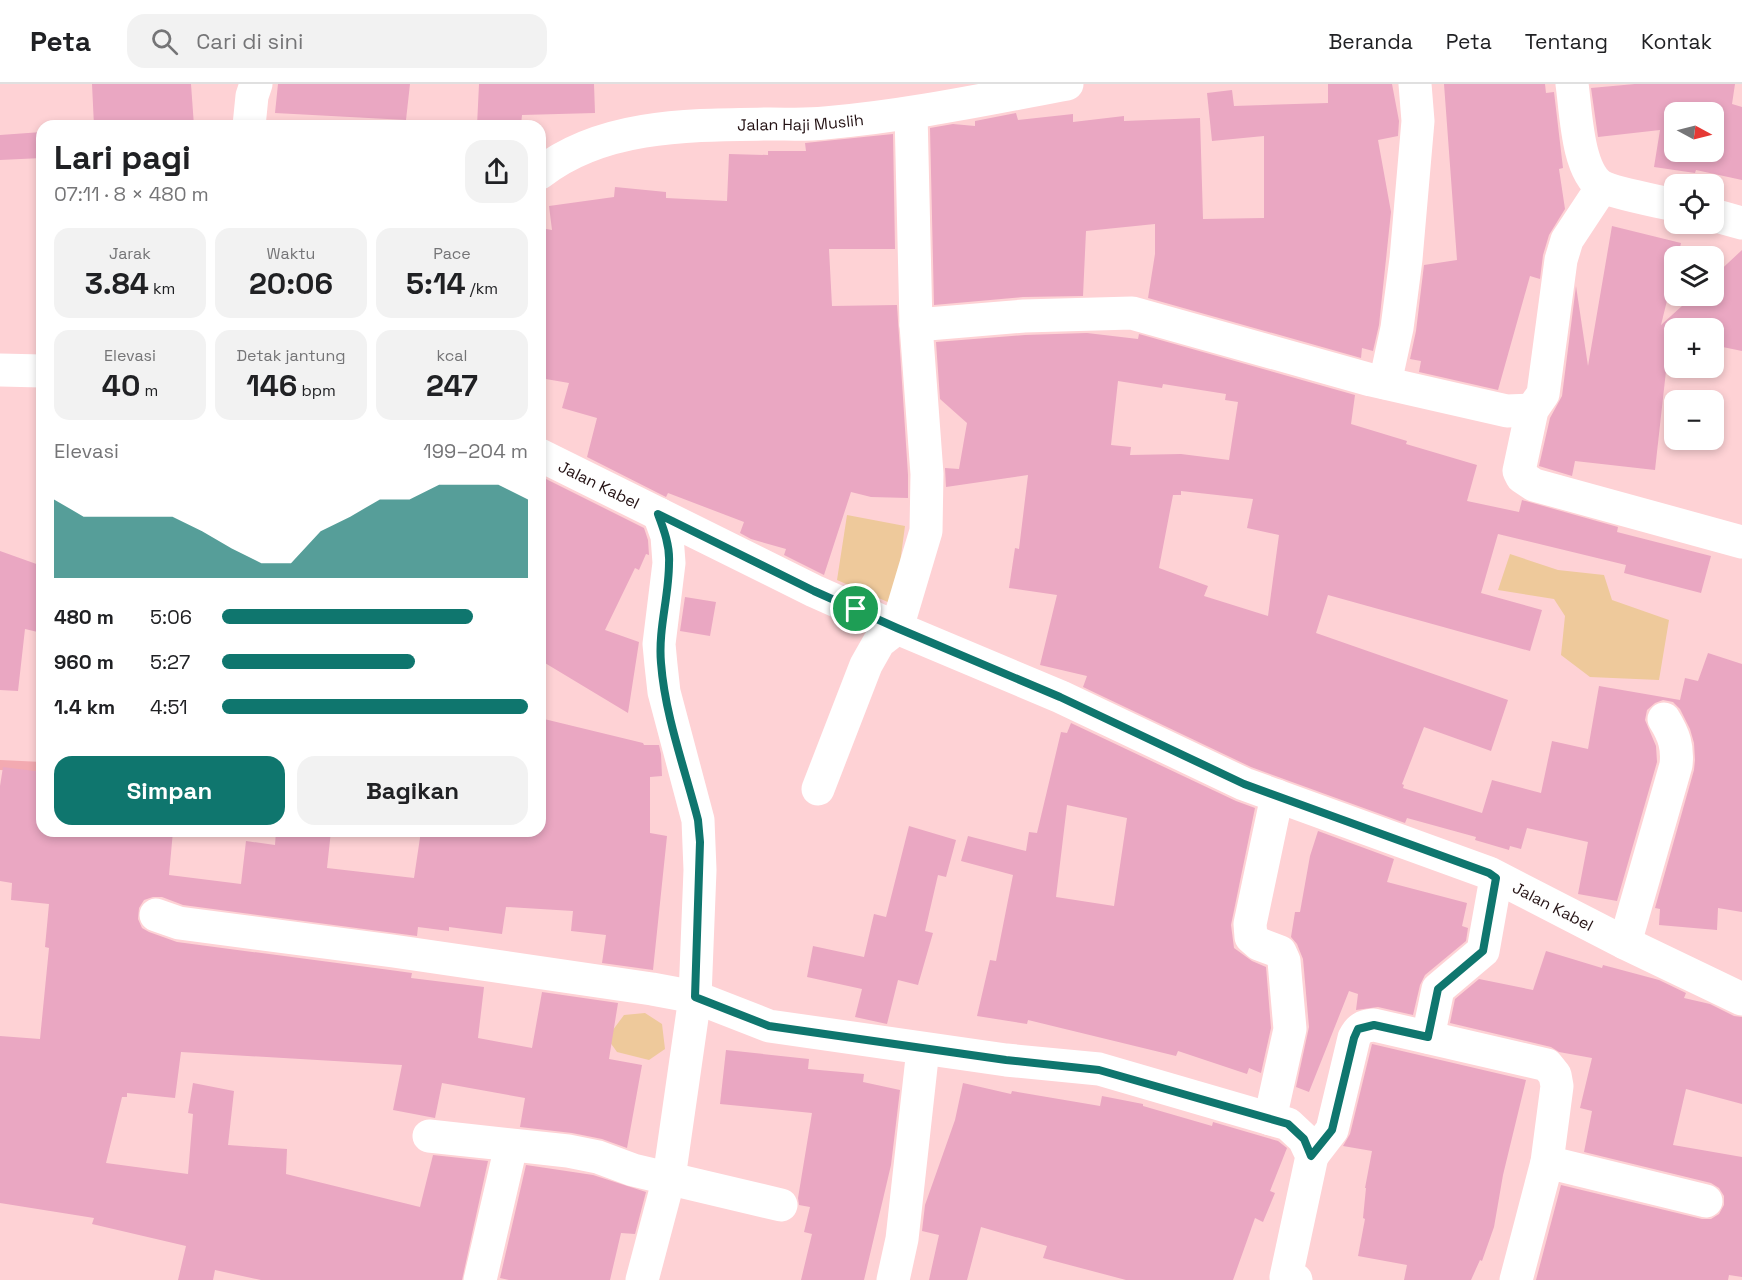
<!DOCTYPE html>
<html lang="id">
<meta charset="utf-8">
<style>
body{margin:0;font-family:"Space Grotesk",sans-serif;background:#f2f2f2;color:#202124;height:100vh;display:flex;flex-direction:column;font-size:22px;white-space:nowrap}
*{box-sizing:border-box;margin:0}
p{font-size:20px;color:#757577}
.icon{flex:none;width:33px;height:33px;fill:none;stroke:currentColor;stroke-width:2;stroke-linecap:round;stroke-linejoin:round}
.map{position:relative;flex:1;overflow:hidden}
.side{position:absolute;left:36px;top:36px;width:510px;height:717px;display:flex;flex-direction:column;background:#fff;border-radius:18px;box-shadow:0 3px 9px #0003}
.side>*{flex:none}
.needle{width:39px;rotate:97deg}
.fabs{position:absolute;left:1664px;top:18px;display:grid;gap:12px}
.fabs a{display:grid;place-items:center;width:60px;height:60px;border-radius:12px;background:#fff;box-shadow:0 3px 9px #0003;font-size:30px}
.pin{position:absolute;display:grid;place-items:center;width:51px;height:51px;color:#fff;margin:-26px;border:3px solid #fff;border-radius:50%;box-shadow:0 2px 6px #0007}
.round{display:grid;place-items:center;flex:none;width:63px;height:63px;border-radius:18px;background:#f2f2f2}
.headline{display:flex;align-items:center;justify-content:space-between;height:102px;padding:0 18px}
h1{font-size:33px;font-weight:800;line-height:45px}
.figures{display:grid;grid-template-columns:repeat(3,1fr);gap:9px;height:102px;padding:6px 18px}
.figures div{display:grid;align-content:center;border-radius:15px;background:#f2f2f2;text-align:center}
.figures b{font-size:30px;font-weight:800}
.figures small{font-size:16px;font-weight:400}
.figures p{font-size:16px}
.chart{height:168px;padding:12px 18px}
.chart p{display:flex;justify-content:space-between}
.chart svg{width:100%;height:108px;margin-top:6px;fill:#0f766e;opacity:.7}
.action{display:flex;gap:12px;margin-top:auto;padding:12px 18px}
.action a{flex:1;height:69px;border-radius:18px;background:#0f766e;color:#fff;font-size:24px;font-weight:800;line-height:69px;text-align:center}
.action a+a{background:#f2f2f2;color:#202124}
ul{padding:0 18px;list-style:none;font-size:20px}
li{display:grid;grid-template-columns:96px 72px 1fr;align-items:center;height:45px}
li i{height:15px;border-radius:8px;background:#0f766e}
header{display:flex;align-items:center;gap:36px;box-sizing:border-box;height:84px;padding:0 30px;background:#fff;border-bottom:2px solid #e0e0e0}
header strong{font-size:28px}
nav{display:flex;gap:33px;margin-inline-start:auto;font-size:21px}
.search{width:420px;height:54px;background:#f2f2f2;display:flex;align-items:center;gap:15px;box-sizing:border-box;padding:0 21px;border-radius:18px;color:#757577;font-size:22px}
.map>svg:first-child{display:block}
.green{fill:#eec99b}
.lines{fill:none;stroke-linecap:round;stroke-linejoin:round}
.stream{stroke:#f3aab1;stroke-width:10}
.building{fill:#eaa7c2;fill-rule:evenodd}
.street{stroke:#fff;stroke-width:33}
.route-casing{stroke:#fff;stroke-width:12}
.route{stroke:#0f766e;stroke-width:8}
.labels{text-anchor:middle;dominant-baseline:central;stroke-width:5;stroke-linejoin:round;paint-order:stroke}
.street-label{font-size:16px;fill:#241214;stroke:#fce6e7}
</style>
<header>
<strong>Peta</strong>
<div class="search"><svg class="icon" aria-label="search" viewBox="0 0 24 24"><circle cx="10" cy="10" r="6"/><path d="M15 15l6 6"/></svg>Cari di sini</div>
<nav><a>Beranda</a><a>Peta</a><a>Tentang</a><a>Kontak</a></nav>
</header>
<div class="map">
<svg width="1742" height="1196" viewBox="0 0 1742 1196">
<rect width="100%" height="100%" fill="#fed2d5"/>
<path class="green" d="M 847,431 L 905,442 L 898,494 L 890,519 L 837,496 Z
M 1510,470 L 1558,486 L 1604,491 L 1612,516 L 1669,536 L 1659,596 L 1590,593 L 1561,571 L 1565,532 L 1554,515 L 1498,506 Z
M 645,929 L 662,940 L 665,965 L 649,976 L 617,968 L 607,954 L 624,931 Z"/>
<g class="lines">
<path class="stream" d="M 0,681 L 42,683"/>
</g>
<path class="building" d="M 92,0 L 191,0 L 194,42 L 94,42 Z
M 278,0 L 410,0 L 406,36 L 275,29 Z
M 479,0 L 594,0 L 595,29 L 522,31 L 521,42 L 477,42 Z
M 1328,0 L 1392,0 L 1399,37 L 1398,52 L 1378,56 L 1391,128 L 1379,241 L 1373,267 L 1362,264 L 1361,274 L 1148,214 L 1155,170 L 1155,140 L 1086,147 L 1083,212 L 1023,213 L 934,221 L 930,44 L 953,40 L 975,42 L 975,37 L 1016,29 L 1018,36 L 1073,30 L 1073,38 L 1124,32 L 1124,37 L 1200,34 L 1203,135 L 1264,134 L 1264,52 L 1212,57 L 1207,9 L 1232,6 L 1234,22 L 1328,19 Z
M 1444,0 L 1545,0 L 1546,9 L 1554,8 L 1563,84 L 1559,85 L 1565,125 L 1549,151 L 1543,171 L 1540,195 L 1530,192 L 1498,306 L 1419,288 L 1421,277 L 1410,275 L 1416,247 L 1424,181 L 1457,176 Z
M 1635,0 L 1735,0 L 1732,20 L 1742,23 L 1742,96 L 1696,86 L 1695,89 L 1654,83 L 1660,46 L 1598,53 L 1591,4 ZM 1674,28 L 1713,28 L 1713,68 L 1674,68 Z
M 42,48 L 42,74 L 0,76 L 0,51 Z
M 893,50 L 895,165 L 829,165 L 832,222 L 897,221 L 908,391 L 908,414 L 871,413 L 851,408 L 824,491 L 784,471 L 786,465 L 751,455 L 740,449 L 744,438 L 668,409 L 666,413 L 587,373 L 597,334 L 562,324 L 569,299 L 540,294 L 540,144 L 552,146 L 549,122 L 614,113 L 615,103 L 666,108 L 666,114 L 727,117 L 729,70 L 768,71 L 768,67 L 806,67 L 805,59 Z
M 1612,142 L 1681,159 L 1678,172 L 1674,172 L 1674,188 L 1661,241 L 1693,212 L 1713,212 L 1713,193 L 1742,166 L 1742,267 L 1713,261 L 1713,244 L 1674,244 L 1674,252 L 1670,251 L 1655,386 L 1575,377 L 1572,392 L 1539,382 L 1550,334 L 1562,312 L 1576,202 L 1588,282 Z
M 1087,249 L 1138,255 L 1139,250 L 1355,311 L 1351,340 L 1407,357 L 1406,360 L 1477,381 L 1467,417 L 1519,428 L 1522,416 L 1618,443 L 1617,448 L 1711,472 L 1701,509 L 1624,489 L 1626,481 L 1498,450 L 1481,509 L 1542,526 L 1530,567 L 1328,511 L 1316,549 L 1508,616 L 1491,667 L 1424,643 L 1402,700 L 1404,701 L 1403,704 L 1482,729 L 1492,696 L 1541,709 L 1552,657 L 1588,665 L 1599,602 L 1680,616 L 1685,594 L 1698,597 L 1708,569 L 1742,580 L 1742,828 L 1718,824 L 1717,846 L 1659,841 L 1660,825 L 1655,824 L 1694,686 L 1695,676 L 1694,659 L 1690,645 L 1680,625 L 1673,618 L 1663,616 L 1655,619 L 1647,626 L 1645,636 L 1656,662 L 1657,678 L 1617,817 L 1578,810 L 1588,758 L 1527,744 L 1521,765 L 1510,762 L 1509,766 L 1475,756 L 1476,753 L 1407,734 L 1405,739 L 1251,683 L 1083,603 L 1087,592 L 1040,581 L 1057,511 L 1009,504 L 1015,464 L 1019,465 L 1028,391 L 946,403 L 945,384 L 959,385 L 967,339 L 940,315 L 936,258 L 1025,251 ZM 1118,297 L 1162,304 L 1163,300 L 1226,310 L 1225,316 L 1238,318 L 1229,376 L 1181,370 L 1130,371 L 1131,363 L 1111,361 ZM 1181,407 L 1253,415 L 1247,444 L 1279,451 L 1268,532 L 1204,512 L 1208,502 L 1159,484 L 1173,411 L 1181,411 Z
M 540,392 L 644,444 L 648,456 L 649,471 L 646,470 L 639,486 L 635,484 L 605,546 L 639,558 L 628,629 L 540,576 Z
M 0,467 L 42,482 L 42,549 L 25,545 L 18,607 L 0,606 Z
M 685,513 L 716,518 L 710,552 L 680,547 Z
M 540,634 L 643,659 L 644,661 L 659,661 L 661,670 L 662,692 L 650,693 L 650,749 L 667,752 L 653,886 L 602,879 L 606,851 L 571,847 L 573,827 L 506,823 L 502,850 L 449,843 L 449,847 L 418,843 L 417,852 L 183,821 L 162,813 L 153,813 L 144,816 L 139,824 L 138,835 L 142,844 L 149,848 L 177,858 L 390,886 L 412,889 L 411,894 L 484,903 L 478,954 L 532,964 L 542,908 L 618,919 L 609,975 L 642,981 L 627,1064 L 602,1055 L 572,1049 L 520,1043 L 525,1014 L 442,999 L 435,1034 L 393,1026 L 402,981 L 181,968 L 175,1014 L 127,1009 L 127,1013 L 122,1013 L 106,1079 L 188,1090 L 193,1030 L 188,1029 L 193,999 L 234,1007 L 228,1061 L 287,1065 L 286,1090 L 420,1123 L 433,1071 L 488,1077 L 462,1196 L 261,1196 L 215,1186 L 213,1196 L 178,1196 L 186,1162 L 92,1140 L 94,1134 L 0,1119 L 0,952 L 40,955 L 49,864 L 45,863 L 49,820 L 11,816 L 12,799 L 0,797 L 0,702 L 3,683 L 42,688 L 42,747 L 173,747 L 169,791 L 241,800 L 246,757 L 275,761 L 276,747 L 331,747 L 327,784 L 414,794 L 421,747 L 540,747 Z
M 1071,639 L 1236,717 L 1255,724 L 1231,841 L 1234,864 L 1252,877 L 1266,883 L 1271,944 L 1261,989 L 1249,984 L 1247,990 L 1178,967 L 1176,972 L 1028,936 L 1027,940 L 977,932 L 990,876 L 996,877 L 1013,791 L 961,777 L 968,752 L 1026,767 L 1029,748 L 1037,749 L 1061,648 L 1067,649 ZM 1067,721 L 1127,734 L 1114,822 L 1056,813 Z
M 909,742 L 956,756 L 946,793 L 938,791 L 925,847 L 933,849 L 918,901 L 898,896 L 887,940 L 855,933 L 862,905 L 807,893 L 813,862 L 864,873 L 874,830 L 886,833 Z
M 1318,747 L 1394,775 L 1387,798 L 1467,819 L 1462,842 L 1468,844 L 1466,857 L 1425,891 L 1420,901 L 1413,931 L 1378,923 L 1356,926 L 1358,910 L 1349,907 L 1309,1008 L 1296,1003 L 1309,943 L 1303,875 L 1297,860 L 1291,853 L 1295,828 L 1300,828 L 1310,772 Z
M 1546,867 L 1602,884 L 1603,881 L 1659,896 L 1686,909 L 1684,914 L 1710,920 L 1734,932 L 1742,933 L 1742,1020 L 1686,1005 L 1673,1061 L 1742,1073 L 1742,1193 L 1729,1191 L 1728,1196 L 1536,1196 L 1561,1101 L 1702,1135 L 1711,1135 L 1719,1130 L 1724,1121 L 1724,1112 L 1719,1104 L 1711,1099 L 1584,1068 L 1592,1027 L 1580,1024 L 1592,974 L 1559,968 L 1551,963 L 1450,939 L 1455,915 L 1479,895 L 1533,906 Z
M 1372,960 L 1526,996 L 1503,1091 L 1494,1143 L 1482,1177 L 1480,1176 L 1471,1196 L 1404,1196 L 1407,1181 L 1358,1172 L 1365,1135 L 1363,1134 L 1366,1104 L 1365,1104 L 1372,1067 L 1343,1062 L 1350,1050 Z
M 726,966 L 809,975 L 808,985 L 864,990 L 863,998 L 900,1006 L 891,1081 L 864,1196 L 801,1196 L 812,1150 L 804,1148 L 810,1123 L 799,1121 L 798,1114 L 812,1029 L 720,1020 Z
M 963,999 L 1011,1010 L 1012,1007 L 1100,1022 L 1102,1012 L 1143,1020 L 1143,1022 L 1212,1042 L 1213,1038 L 1278,1057 L 1287,1064 L 1270,1107 L 1275,1109 L 1263,1138 L 1255,1134 L 1233,1196 L 1126,1196 L 1043,1174 L 1047,1162 L 981,1143 L 967,1196 L 929,1196 L 939,1151 L 922,1147 L 925,1121 L 955,1036 Z
M 526,1081 L 593,1091 L 646,1108 L 635,1150 L 621,1149 L 610,1196 L 509,1196 L 500,1194 Z"/>
<g class="lines">
<g class="street">
<path d="M 1572,0 C 1576,27 1577,86 1601,102 C 1613,109 1658,117 1674,121"/>
<path d="M 249,42 L 252,12 L 256,0"/>
<path id="s1" d="M 540,89 C 604,39 693,41 771,40 C 789,40 807,41 825,39 C 907,32 987,15 1067,0"/>
<path d="M 1602,103 L 1567,156 L 1561,176 L 1543,310 L 1532,326 L 1519,387 L 1522,393 L 1534,401 L 1742,458"/>
<path d="M 1713,131 L 1742,139"/>
<path d="M 916,241 L 1024,232 L 1132,229 L 1371,296 L 1507,327 L 1532,326"/>
<path d="M 0,286 L 42,287"/>
<path d="M 1385,299 L 1397,244 L 1406,175 L 1418,37 L 1415,0"/>
<path id="s2" d="M 540,371 L 814,507 L 897,544 L 1061,613 L 1244,700 L 1489,789 L 1625,859 L 1742,915"/>
<path d="M 818,705 L 866,581 L 879,558 L 897,544 L 926,447 L 927,390 L 916,241 L 911,29"/>
<path d="M 156,831 L 179,839 L 393,867 L 652,905 L 695,913 L 769,942 L 1006,976 L 1099,985 L 1288,1040 L 1304,1055 L 1312,1072 L 1286,1193 L 1296,1196"/>
<path d="M 1625,859 L 1676,681 C 1678,663 1674,651 1664,635"/>
<path d="M 1428,953 L 1438,905 L 1483,867 L 1496,794"/>
<path d="M 1270,1035 L 1290,945 L 1284,877 L 1280,868 L 1259,860 L 1251,853 L 1250,840 L 1277,712"/>
<path d="M 429,1052 L 568,1067 L 598,1073 L 633,1086 L 781,1121"/>
<path d="M 1312,1072 L 1332,1046 L 1354,954 C 1359,944 1363,942 1374,941 L 1547,981 L 1555,991 L 1557,1002 L 1547,1078 L 1516,1196"/>
<path d="M 1547,1078 L 1706,1117"/>
<path d="M 480,1196 L 511,1062"/>
<path d="M 642,1196 L 669,1094 L 695,913 L 700,786 L 698,736 L 664,608 L 661,581 L 659,560 L 669,479 L 667,452 L 659,430"/>
<path d="M 893,1196 L 902,1155 L 923,965"/>
</g>
</g>
<g class="lines">
<g class="route-casing">
<path id="route" d="M 658,430 L 814,507 L 897,544 L 1060,613 L 1244,700 L 1489,789 L 1496,794 L 1483,867 L 1438,905 L 1428,953 L 1374,941 L 1358,945 L 1354,954 L 1332,1046 L 1311,1072 L 1304,1055 L 1288,1040 L 1099,986 L 1006,976 L 769,942 L 695,913 L 700,758 L 698,736 C 685,685 665,632 661,579 C 658,545 669,513 669,479 C 670,462 664,446 658,430 Z"/>
</g>
<use href="#route" class="route"/>
</g>
<g class="labels">
<g class="street-label">
<text stroke="none"><textPath href="#s1" startOffset="270">Jalan Haji Muslih</textPath></text>
<text stroke="none"><textPath href="#s2" startOffset="66">Jalan Kabel</textPath></text>
<text stroke="none"><textPath href="#s2" startOffset="1110">Jalan Kabel</textPath></text>
</g>
</g>
</svg>
<div class="fabs">
<a><svg class="needle" viewBox="-14 -14 28 28"><path d="M0-13l5 13h-10z" fill="#e53935"/><path d="M0 13l5-13h-10z" fill="#757577"/></svg></a>
<a><svg class="icon" aria-label="locate" viewBox="0 0 24 24"><circle cx="12" cy="12" r="6"/><path d="M12 2v4M12 18v4M2 12h4M18 12h4"/></svg></a>
<a><svg class="icon" aria-label="layers" viewBox="0 0 24 24"><path d="M12 4l9 5-9 5-9-5zM3 14l9 5 9-5"/></svg></a>
<a>+</a>
<a>−</a>
</div>
<div class="pin" style="left:856px;top:525px;background:#1e9e55"><svg class="icon" aria-label="arrive" viewBox="0 0 24 24"><path d="M6 21V4h12l-3 4 3 4H6"/></svg></div>
<section class="side">
<div class="headline"><div><h1>Lari pagi</h1><p>07:11 · 8 × 480 m</p></div><a class="round"><svg class="icon" aria-label="share" viewBox="0 0 24 24"><path d="M12 15V3M7 8l5-5 5 5M5 13v7h14v-7"/></svg></a></div>
<div class="figures">
<div><p>Jarak</p><b>3.84<small> km</small></b></div>
<div><p>Waktu</p><b>20:06</b></div>
<div><p>Pace</p><b>5:14<small> /km</small></b></div>
</div>
<div class="figures">
<div><p>Elevasi</p><b>40<small> m</small></b></div>
<div><p>Detak jantung</p><b>146<small> bpm</small></b></div>
<div><p>kcal</p><b>247</b></div>
</div>
<div class="chart"><p><span>Elevasi</span>199–204 m</p>
<svg viewBox="0 0 160 44" preserveAspectRatio="none"><path d="M0 44V12L10 19L20 19L30 19L40 19L50 25L60 32L70 38L80 38L90 25L100 19L110 12L120 12L130 6L140 6L150 6L160 12V44z"/></svg>
</div>
<ul>
<li><b>480 m</b>5:06<i style="width:82%"></i></li>
<li><b>960 m</b>5:27<i style="width:63%"></i></li>
<li><b>1.4 km</b>4:51<i style="width:100%"></i></li>
</ul>
<div class="action"><a>Simpan</a><a>Bagikan</a></div>
</section>
</div>
